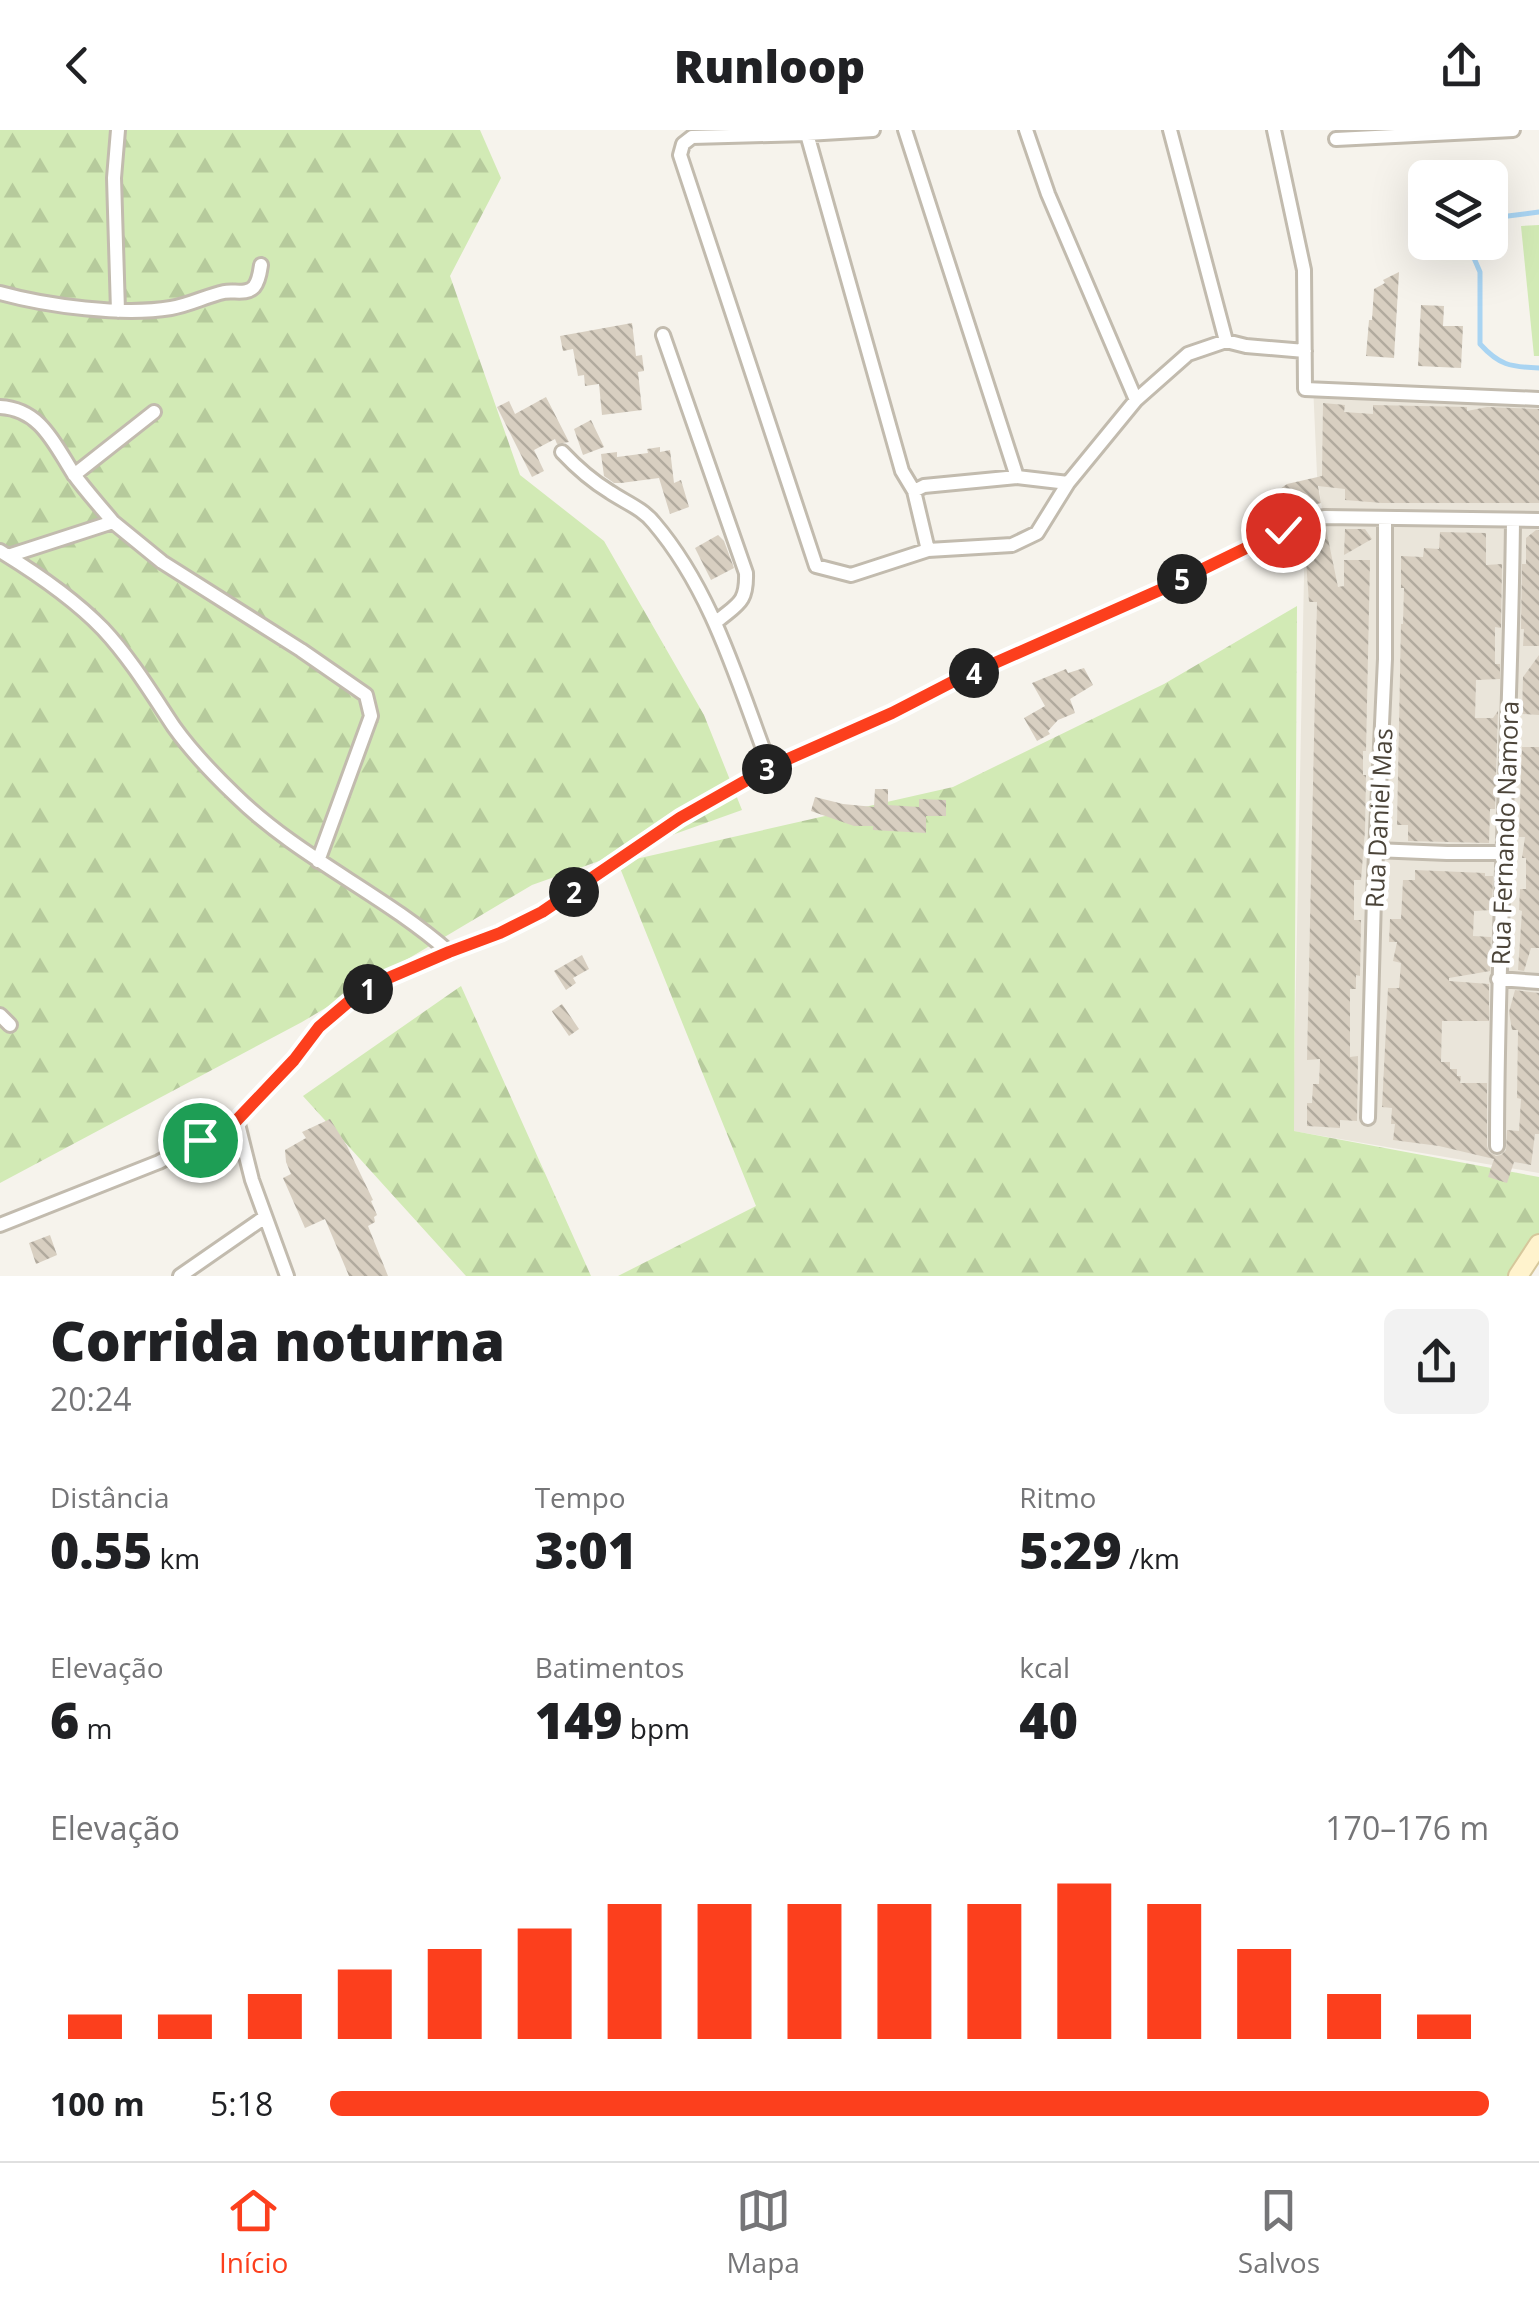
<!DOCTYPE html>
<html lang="pt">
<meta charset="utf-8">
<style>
body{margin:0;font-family:"Open Sans",sans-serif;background:#f2f2f2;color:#202124;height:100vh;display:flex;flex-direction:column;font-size:38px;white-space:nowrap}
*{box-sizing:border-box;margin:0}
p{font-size:32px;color:#757577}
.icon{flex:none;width:55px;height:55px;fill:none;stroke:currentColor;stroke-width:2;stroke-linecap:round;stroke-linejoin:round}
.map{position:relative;height:1146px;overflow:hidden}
.side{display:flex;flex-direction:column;background:#fff;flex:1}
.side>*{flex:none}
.tools{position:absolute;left:1408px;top:30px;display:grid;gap:20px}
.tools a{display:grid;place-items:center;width:100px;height:100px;border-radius:15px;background:#fff;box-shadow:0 10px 40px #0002;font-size:50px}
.pin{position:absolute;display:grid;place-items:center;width:85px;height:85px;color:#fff;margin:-42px;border:5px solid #fff;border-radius:50%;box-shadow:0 2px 10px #0007}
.km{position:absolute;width:50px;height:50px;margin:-25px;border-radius:50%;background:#222;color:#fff;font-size:28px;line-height:50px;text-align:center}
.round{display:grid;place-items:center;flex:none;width:105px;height:105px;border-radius:15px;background:#f2f2f2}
.overview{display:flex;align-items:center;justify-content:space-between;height:170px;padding:0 50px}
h1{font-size:55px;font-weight:800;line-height:75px}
.figures{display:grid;grid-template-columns:repeat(3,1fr);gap:15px;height:170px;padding:10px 50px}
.figures div{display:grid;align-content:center}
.figures b{font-size:50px;font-weight:800}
.figures small{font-size:28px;font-weight:400}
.figures p{font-size:28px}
.chart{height:280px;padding:20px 50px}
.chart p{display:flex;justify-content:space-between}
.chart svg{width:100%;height:180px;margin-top:10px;stroke:#fc3f1d;stroke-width:6}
ul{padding:0 50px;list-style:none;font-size:32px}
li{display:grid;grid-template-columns:160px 120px 1fr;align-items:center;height:75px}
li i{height:25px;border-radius:12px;background:#fc3f1d}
header{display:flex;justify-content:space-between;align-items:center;height:130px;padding:0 50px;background:#fff;font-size:45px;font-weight:800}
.dock{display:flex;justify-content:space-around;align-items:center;height:140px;border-top:2px solid #e0e0e0;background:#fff;font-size:28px;color:#757577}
.dock a{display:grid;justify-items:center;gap:5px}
.dock .selected{color:#fc3f1d}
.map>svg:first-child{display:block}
.residential{fill:#eae5da}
.forest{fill:url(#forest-firs)}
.pitch{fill:#d2eab5}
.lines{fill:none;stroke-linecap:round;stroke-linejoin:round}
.stream{stroke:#a9d4f2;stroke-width:5}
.building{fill:url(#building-back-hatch)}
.minor-casing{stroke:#c2bbae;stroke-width:18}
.secondary-casing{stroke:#d6c79b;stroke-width:22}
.minor{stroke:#fff;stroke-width:12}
.secondary{stroke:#fff3cd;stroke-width:18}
.route-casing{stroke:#fff;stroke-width:20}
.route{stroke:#fc3f1d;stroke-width:12}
.labels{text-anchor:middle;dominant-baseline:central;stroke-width:9;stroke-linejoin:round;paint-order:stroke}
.street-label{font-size:25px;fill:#4b4439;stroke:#fff}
</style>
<header><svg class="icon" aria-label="back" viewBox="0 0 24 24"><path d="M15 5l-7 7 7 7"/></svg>Runloop<svg class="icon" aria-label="share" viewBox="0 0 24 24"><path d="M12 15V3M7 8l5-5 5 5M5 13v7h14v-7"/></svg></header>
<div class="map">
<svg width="1539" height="1146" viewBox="0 0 1539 1146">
<defs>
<pattern id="forest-firs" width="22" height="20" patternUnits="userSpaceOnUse" patternTransform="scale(2.5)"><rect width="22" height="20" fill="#d2eab5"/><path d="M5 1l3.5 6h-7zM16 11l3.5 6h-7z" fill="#b6ca9c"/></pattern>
<pattern id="building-back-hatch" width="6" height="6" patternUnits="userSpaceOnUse" patternTransform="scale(2.5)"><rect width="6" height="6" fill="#d8cfc1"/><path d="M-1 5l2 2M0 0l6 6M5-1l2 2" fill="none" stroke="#b1aa9e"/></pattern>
</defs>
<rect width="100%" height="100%" fill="#f6f3ec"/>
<path class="residential" d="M 1313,254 L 1539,269 L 1539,1043 L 1293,1001 L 1305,396 L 1322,379 L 1317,345 Z"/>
<path class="forest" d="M 0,0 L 480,0 L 501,48 L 450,146 L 520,345 L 604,411 L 704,585 L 742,680 L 532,755 L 302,892 L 0,1053 Z
M 1297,476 L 1294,1001 L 1539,1047 L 1539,1105 L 1520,1146 L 618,1146 L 756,1076 L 618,733 L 953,657 L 1164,554 Z
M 461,856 L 591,1146 L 466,1146 L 303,966 Z"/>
<path class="pitch" d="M 1539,95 L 1539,226 L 1534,226 L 1521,96 Z"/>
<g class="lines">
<path class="stream" d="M 1490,92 L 1508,86 L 1539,82
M 1467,112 L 1480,142 L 1480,214 C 1499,235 1510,237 1539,238"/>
</g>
<path class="building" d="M 1399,142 L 1394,228 L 1366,226 L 1369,190 L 1372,190 L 1374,159 L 1385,153 L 1383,150 Z
M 1421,175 L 1444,176 L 1443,196 L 1463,196 L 1461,238 L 1418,236 Z
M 632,193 L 636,226 L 642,225 L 644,241 L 638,242 L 642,280 L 602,285 L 599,254 L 585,256 L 584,245 L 578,246 L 573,219 L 563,221 L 560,206 Z
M 546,267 L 569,312 L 557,314 L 555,309 L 534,320 L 544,341 L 532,347 L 497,277 L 509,271 L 515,284 Z
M 1323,273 L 1345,275 L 1344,282 L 1373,284 L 1373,275 L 1467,277 L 1467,281 L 1487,277 L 1539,279 L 1539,373 L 1382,373 L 1345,370 L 1345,359 L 1318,356 L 1321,373 L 1260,388 L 1258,381 L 1280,372 L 1280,359 L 1287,354 L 1322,346 Z
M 591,290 L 604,317 L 583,325 L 574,299 Z
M 660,317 L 660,322 L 670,320 L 674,353 L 681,350 L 689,377 L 670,384 L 659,348 L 621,353 L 614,353 L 604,346 L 601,324 L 617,322 L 617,327 L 648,323 L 647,319 Z
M 1326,399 L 1338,457 L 1344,456 L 1344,430 L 1370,430 L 1366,621 L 1363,621 L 1363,645 L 1366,645 L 1365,700 L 1361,750 L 1354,750 L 1354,790 L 1361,790 L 1360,846 L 1356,845 L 1356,859 L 1350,859 L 1350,927 L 1358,926 L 1357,991 L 1340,990 L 1340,998 L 1307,996 L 1307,973 L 1312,973 L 1313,954 L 1319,954 L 1320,929 L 1307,930 L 1317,472 L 1309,472 L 1306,431 L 1309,431 L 1309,400 Z
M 1345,399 L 1365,399 L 1372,409 L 1344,425 Z
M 1536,400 L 1539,400 L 1539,516 L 1523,516 L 1524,499 L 1521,499 L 1522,434 L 1526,434 L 1526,408 Z
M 1440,402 L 1486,403 L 1486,435 L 1502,434 L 1501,498 L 1495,497 L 1495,534 L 1500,534 L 1500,549 L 1476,550 L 1475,588 L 1493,588 L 1498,581 L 1495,679 L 1490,679 L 1489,713 L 1408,711 L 1408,695 L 1397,695 L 1401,494 L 1403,494 L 1404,458 L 1401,458 L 1401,426 L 1423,427 L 1424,418 L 1439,419 Z
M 718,405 L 724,411 L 734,438 L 711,450 L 695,418 Z
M 1539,525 L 1539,585 L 1522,584 L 1523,547 Z
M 1084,538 L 1093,555 L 1070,569 L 1075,583 L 1058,590 L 1048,601 L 1050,604 L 1037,611 L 1024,588 L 1045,576 L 1032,553 L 1066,539 L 1068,543 Z
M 1522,617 L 1539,617 L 1539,818 L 1531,818 L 1524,841 L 1518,840 L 1522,781 L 1519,780 L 1520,759 L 1526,759 L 1526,728 L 1522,728 L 1525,707 L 1519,707 Z
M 875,659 L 888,659 L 888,675 L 919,677 L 919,669 L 946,670 L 946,686 L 926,686 L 926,703 L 873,700 L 873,696 L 854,696 L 811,681 L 815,667 L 843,674 L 874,677 Z
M 1415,740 L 1485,743 L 1485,746 L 1493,746 L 1492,780 L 1474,781 L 1473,806 L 1491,807 L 1490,841 L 1449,848 L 1449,851 L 1489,854 L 1489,891 L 1442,891 L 1441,932 L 1450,932 L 1450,939 L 1457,939 L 1457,946 L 1461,946 L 1460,953 L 1487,953 L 1487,1016 L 1489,1022 L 1496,1026 L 1501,1025 L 1506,1020 L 1507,1000 L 1519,1001 L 1521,969 L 1517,968 L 1518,900 L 1512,900 L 1509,882 L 1515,860 L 1539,863 L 1539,1004 L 1535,1004 L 1531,1035 L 1514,1032 L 1507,1053 L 1488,1047 L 1494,1029 L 1439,1016 L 1393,1010 L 1395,994 L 1391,994 L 1392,978 L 1382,977 L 1388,858 L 1399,858 L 1401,833 L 1393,831 L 1397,812 L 1389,812 L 1390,789 L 1401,789 L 1403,750 L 1415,750 Z
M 582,825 L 589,839 L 573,848 L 576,853 L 566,860 L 554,841 Z
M 562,874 L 579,899 L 569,906 L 553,883 L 552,881 Z
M 330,989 L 347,1016 L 373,1070 L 371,1071 L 377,1085 L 374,1087 L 375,1092 L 368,1096 L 388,1146 L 349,1146 L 325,1089 L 305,1098 L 283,1048 L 291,1044 L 286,1032 L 285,1020 L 306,1008 L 302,1002 Z
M 50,1105 L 57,1125 L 36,1134 L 29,1113 Z"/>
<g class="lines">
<g class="minor-casing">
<path id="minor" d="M 118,0 L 114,48 L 118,181
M 873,0 L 807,4 L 692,7 L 683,14 L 680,25 L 816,436 L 851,445 L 928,420 L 1012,415 L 1037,403 L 1068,353
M 905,0 L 1017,347
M 1026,0 L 1048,64 L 1136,270
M 1170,0 L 1226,211
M 1274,0 L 1304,140 L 1305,259 L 1539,269
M 807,4 L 902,341 L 914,361 L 924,356 L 1017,347 L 1068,353 L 1136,270 L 1188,224 L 1226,211 L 1246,216 L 1305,221
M 1336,9 L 1513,0
M 0,163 C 47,176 123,186 171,178 C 189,175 206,166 224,162 C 234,160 246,165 254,157 C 259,151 260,142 261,135
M 663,205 L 746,443 C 747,474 737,474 715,493
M 0,277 C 40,279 54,313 73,343 C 85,360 100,376 113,392
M 562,322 C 577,338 592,351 610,362 C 625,372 643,379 654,393 C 713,462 738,554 770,637
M 74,345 L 154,282
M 914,361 L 928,420
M 0,421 C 36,443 74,469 103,499 C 131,529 152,564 174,597 C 192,622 213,644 235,665 C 299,728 382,763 449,822
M 8,426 L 113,392 L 162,432 L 301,520 L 366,565 L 371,586 L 318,731
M 1375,720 L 1447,723 L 1504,723
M 1498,849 L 1539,852
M 0,885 L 10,895
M 1368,988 L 1374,767 L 1385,529 L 1385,388
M 237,990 L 252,1050 L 287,1146
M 1497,1016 C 1497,807 1511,598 1513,390
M 0,1095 L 159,1032 L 237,990 L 294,930 L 319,897 L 353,868 L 386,849 L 449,822 L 499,803 L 542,782 L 680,688 L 770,637 L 891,583 L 952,552 L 1160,460 L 1283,399 L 1301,392 L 1324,387 L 1539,390
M 180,1146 L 265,1087"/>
</g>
<g class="secondary-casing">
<path id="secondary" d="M 1518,1146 L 1539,1114"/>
</g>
<use href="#minor" class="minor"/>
<use href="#secondary" class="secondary"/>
</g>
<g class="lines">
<g class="route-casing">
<path id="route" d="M 200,1010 L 237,990 L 294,930 L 319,897 L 353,868 L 386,849 L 449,822 L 500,803 L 542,782 L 680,688 L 770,637 L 892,583 L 952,552 L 1160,460 L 1283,400"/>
</g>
<use href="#route" class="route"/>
</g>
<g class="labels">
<g class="street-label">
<text transform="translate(1378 688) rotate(-87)">Rua Daniel Mas</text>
<text transform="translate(1504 703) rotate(-88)">Rua Fernando Namora</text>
</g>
</g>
</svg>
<div class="tools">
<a><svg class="icon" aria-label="layers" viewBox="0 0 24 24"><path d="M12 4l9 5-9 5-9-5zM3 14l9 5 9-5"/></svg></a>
</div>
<div class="pin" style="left:200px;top:1010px;background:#1e9e55"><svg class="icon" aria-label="arrive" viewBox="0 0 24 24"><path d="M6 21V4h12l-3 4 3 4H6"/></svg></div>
<div class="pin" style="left:1283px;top:400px;background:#d93025"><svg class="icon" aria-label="check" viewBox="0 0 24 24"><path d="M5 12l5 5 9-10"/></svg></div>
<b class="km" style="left:368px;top:859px">1</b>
<b class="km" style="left:574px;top:762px">2</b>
<b class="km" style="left:767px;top:639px">3</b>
<b class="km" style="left:974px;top:543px">4</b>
<b class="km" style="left:1182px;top:449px">5</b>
</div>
<section class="side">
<div class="overview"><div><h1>Corrida noturna</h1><p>20:24</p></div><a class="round"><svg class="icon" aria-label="share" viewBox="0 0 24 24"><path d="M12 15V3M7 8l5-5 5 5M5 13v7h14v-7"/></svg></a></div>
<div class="figures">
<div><p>Distância</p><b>0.55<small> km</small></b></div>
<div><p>Tempo</p><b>3:01</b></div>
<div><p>Ritmo</p><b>5:29<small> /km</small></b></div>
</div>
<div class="figures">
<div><p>Elevação</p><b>6<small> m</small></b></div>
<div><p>Batimentos</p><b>149<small> bpm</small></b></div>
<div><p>kcal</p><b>40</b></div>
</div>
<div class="chart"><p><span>Elevação</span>170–176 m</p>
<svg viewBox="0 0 160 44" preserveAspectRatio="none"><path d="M5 44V38M15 44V38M25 44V33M35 44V27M45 44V22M55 44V17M65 44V11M75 44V11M85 44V11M95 44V11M105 44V11M115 44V6M125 44V11M135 44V22M145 44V33M155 44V38"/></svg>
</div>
<ul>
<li><b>100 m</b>5:18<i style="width:100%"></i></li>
</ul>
</section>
<nav class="dock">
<a class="selected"><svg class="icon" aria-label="home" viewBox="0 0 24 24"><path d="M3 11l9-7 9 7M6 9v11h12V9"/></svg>Início</a>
<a><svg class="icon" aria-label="map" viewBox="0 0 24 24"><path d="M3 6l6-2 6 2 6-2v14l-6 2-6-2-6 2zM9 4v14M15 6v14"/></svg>Mapa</a>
<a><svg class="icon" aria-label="saved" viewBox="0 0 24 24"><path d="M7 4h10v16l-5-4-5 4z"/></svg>Salvos</a>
</nav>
